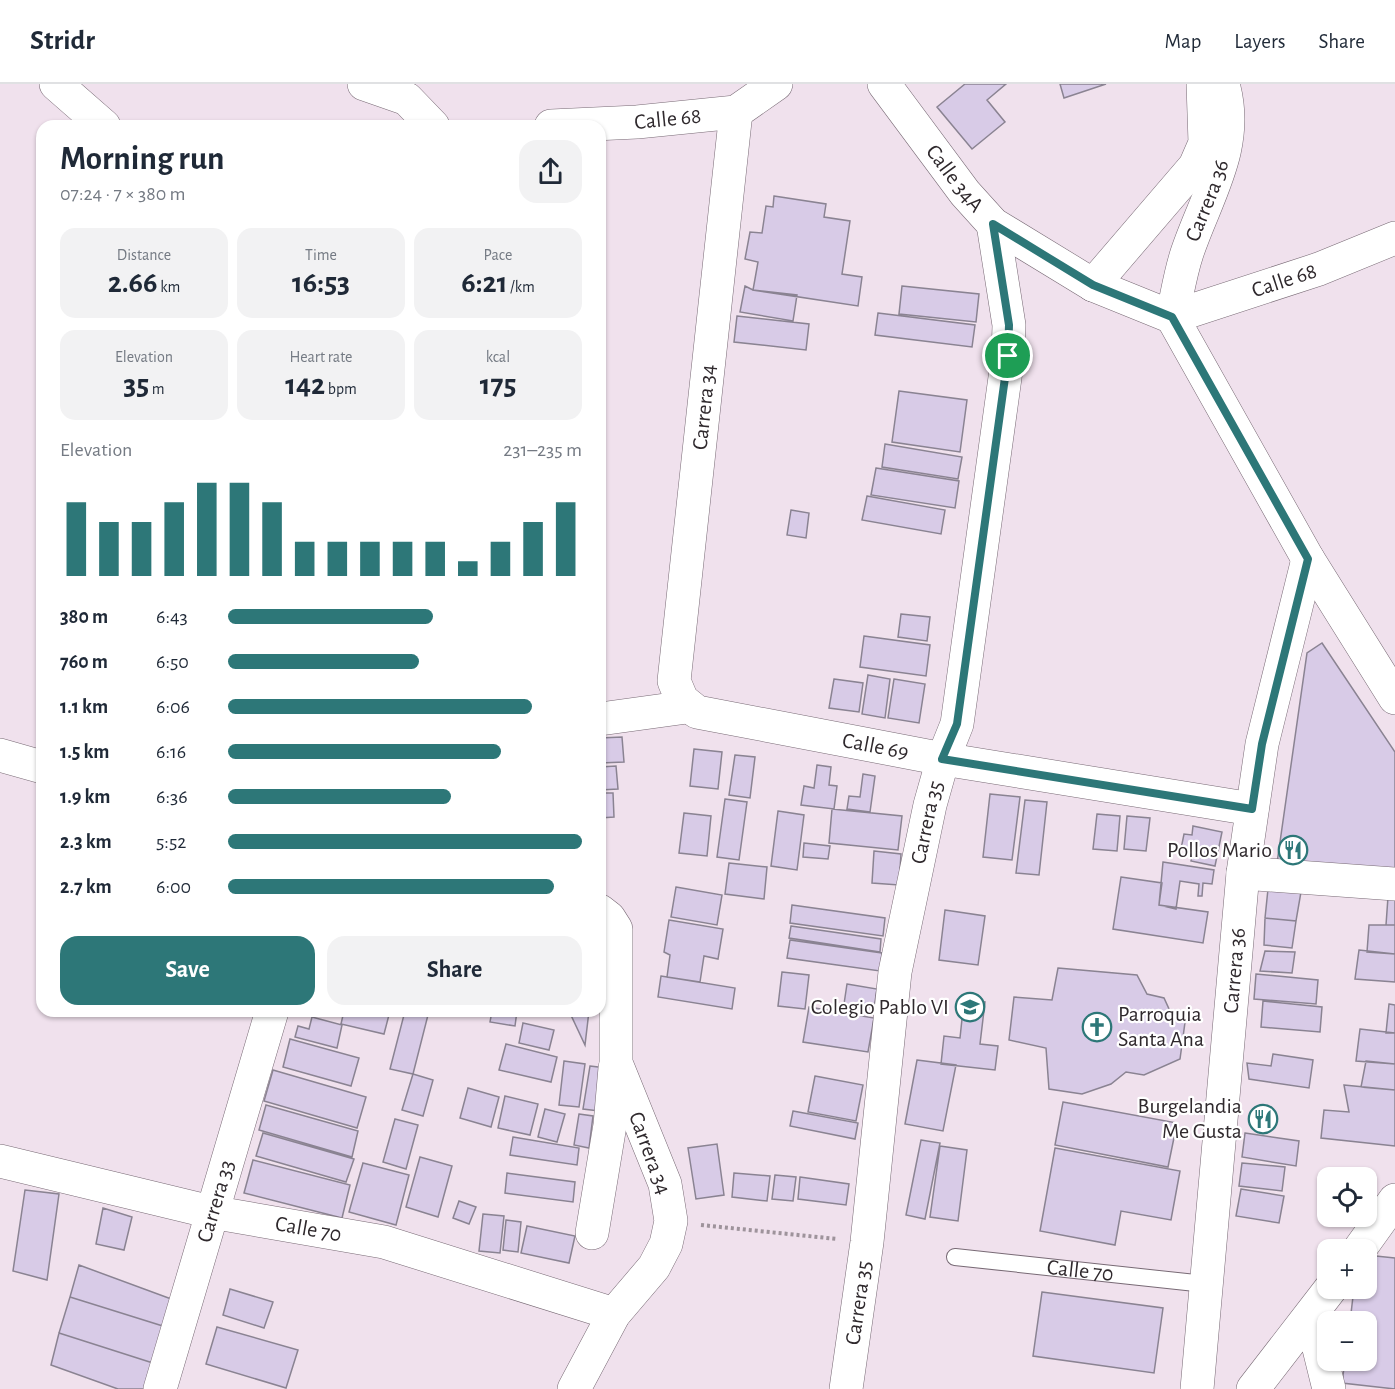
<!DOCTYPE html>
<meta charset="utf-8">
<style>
body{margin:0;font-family:"Alegreya Sans",sans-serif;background:#f2f2f3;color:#1f2937;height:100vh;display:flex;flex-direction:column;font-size:22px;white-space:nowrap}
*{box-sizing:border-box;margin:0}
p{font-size:20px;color:#747a83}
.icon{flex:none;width:33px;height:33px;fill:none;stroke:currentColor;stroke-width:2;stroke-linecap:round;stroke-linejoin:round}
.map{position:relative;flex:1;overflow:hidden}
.sheet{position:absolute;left:36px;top:36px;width:570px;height:897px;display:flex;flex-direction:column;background:#fff;border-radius:18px;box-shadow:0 2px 4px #0004}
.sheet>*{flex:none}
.fabs{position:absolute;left:1317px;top:1083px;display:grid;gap:12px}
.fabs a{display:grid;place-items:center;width:60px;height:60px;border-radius:12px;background:#fff;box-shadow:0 2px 4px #0004;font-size:30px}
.pin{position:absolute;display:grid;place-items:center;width:51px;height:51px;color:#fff;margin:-26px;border:3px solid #fff;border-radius:50%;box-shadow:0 2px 6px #0007}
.round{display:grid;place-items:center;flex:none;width:63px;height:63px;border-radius:18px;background:#f2f2f3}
.head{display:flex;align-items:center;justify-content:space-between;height:102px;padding:0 24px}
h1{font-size:33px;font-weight:700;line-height:45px}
.metrics{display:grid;grid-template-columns:repeat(3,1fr);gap:9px;height:102px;padding:6px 24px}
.metrics div{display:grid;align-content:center;border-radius:15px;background:#f2f2f3;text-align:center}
.metrics b{font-size:30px;font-weight:700}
.metrics small{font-size:16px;font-weight:400}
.metrics p{font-size:16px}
.chart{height:168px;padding:12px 24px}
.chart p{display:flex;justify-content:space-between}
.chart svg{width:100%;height:108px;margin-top:6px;stroke:#2d7778;stroke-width:6}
.cta{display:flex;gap:12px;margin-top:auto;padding:12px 24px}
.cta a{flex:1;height:69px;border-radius:18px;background:#2d7778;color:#fff;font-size:24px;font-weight:700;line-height:69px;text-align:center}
.cta a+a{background:#f2f2f3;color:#1f2937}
ul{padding:0 24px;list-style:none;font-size:20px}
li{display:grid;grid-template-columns:96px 72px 1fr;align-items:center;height:45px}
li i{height:15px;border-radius:8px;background:#2d7778}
header{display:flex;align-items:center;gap:36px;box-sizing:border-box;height:84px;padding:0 30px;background:#fff;border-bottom:2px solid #e0e1e3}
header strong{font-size:28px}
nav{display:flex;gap:33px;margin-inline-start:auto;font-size:21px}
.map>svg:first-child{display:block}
.building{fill:#d8cbe7;stroke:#8a8392;stroke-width:1.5}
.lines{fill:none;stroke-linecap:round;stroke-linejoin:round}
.lane-casing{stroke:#786a75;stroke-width:18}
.street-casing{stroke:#786a75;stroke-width:34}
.secondary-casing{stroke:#786a75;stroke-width:34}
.path{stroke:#9e939b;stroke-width:4;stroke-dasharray:3 3;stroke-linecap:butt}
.lane{stroke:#fff;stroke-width:16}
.street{stroke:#fff;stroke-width:33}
.secondary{stroke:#fff;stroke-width:33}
.route-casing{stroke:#fff;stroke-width:12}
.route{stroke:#2d7778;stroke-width:8}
.labels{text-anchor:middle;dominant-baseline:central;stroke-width:4.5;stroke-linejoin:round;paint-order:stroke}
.street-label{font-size:22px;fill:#2f292d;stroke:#fff}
.poi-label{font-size:22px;fill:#2f292d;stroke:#fff;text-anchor:end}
</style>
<header>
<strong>Stridr</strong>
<nav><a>Map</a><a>Layers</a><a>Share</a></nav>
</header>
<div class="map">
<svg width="1395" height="1305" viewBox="0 0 1395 1305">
<rect width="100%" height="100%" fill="#f0e1ed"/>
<path class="building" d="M 965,0 L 1006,0 L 987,16 L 1005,38 L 972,65 L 937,23 Z
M 1060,0 L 1106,0 L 1064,14 Z
M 774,112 L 826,120 L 824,133 L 850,137 L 842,190 L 862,193 L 858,222 L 753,206 L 758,178 L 745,175 L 750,148 L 762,149 L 766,122 L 773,123 Z
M 745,202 L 753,206 L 797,211 L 793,237 L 740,228 Z
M 902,202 L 979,210 L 976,238 L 899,230 Z
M 878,229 L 975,241 L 972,263 L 875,251 Z
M 737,232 L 809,240 L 806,266 L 734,258 Z
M 899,307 L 967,316 L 960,368 L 892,358 Z
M 885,360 L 962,373 L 958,395 L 882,383 Z
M 876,384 L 959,397 L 955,424 L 871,411 Z
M 867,412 L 945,426 L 941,450 L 862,436 Z
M 791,426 L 809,429 L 806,454 L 787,451 Z
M 901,530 L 930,533 L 927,557 L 898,553 Z
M 864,552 L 930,561 L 926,592 L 860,583 Z
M 1322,559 L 1395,668 L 1395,785 L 1277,779 L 1307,569 Z
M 868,591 L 890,595 L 885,634 L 862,630 Z
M 834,595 L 863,599 L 859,628 L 829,624 Z
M 894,595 L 925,600 L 919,639 L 888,634 Z
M 622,653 L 624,678 L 600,679 L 600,654 Z
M 694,665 L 722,668 L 718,705 L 690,702 Z
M 735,671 L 755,673 L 750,714 L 729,711 Z
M 817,681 L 831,683 L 829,701 L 837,702 L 834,725 L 801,721 L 804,702 L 814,704 Z
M 616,682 L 618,705 L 600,706 L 600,683 Z
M 863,690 L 875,692 L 870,728 L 847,725 L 849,712 L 860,713 Z
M 600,709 L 613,709 L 614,733 L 600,734 Z
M 990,710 L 1020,713 L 1012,776 L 983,773 Z
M 725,715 L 747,718 L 739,776 L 717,773 Z
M 1025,716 L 1047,718 L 1039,791 L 1016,789 Z
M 832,725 L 902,732 L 898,766 L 829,759 Z
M 778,727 L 804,731 L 797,786 L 771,782 Z
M 684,729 L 711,732 L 707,772 L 679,769 Z
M 1097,730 L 1120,732 L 1117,767 L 1093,765 Z
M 1127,732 L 1150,734 L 1146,767 L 1124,765 Z
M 1193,742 L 1222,748 L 1215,782 L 1191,777 L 1193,767 L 1181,765 L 1184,750 L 1192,751 Z
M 804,759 L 830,762 L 828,775 L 803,773 Z
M 874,767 L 901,770 L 899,801 L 872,799 Z
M 1163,778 L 1214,786 L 1212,800 L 1203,799 L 1202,812 L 1198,812 L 1199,800 L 1180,797 L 1176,825 L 1159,821 Z
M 729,779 L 767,783 L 764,815 L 725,810 Z
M 1121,793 L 1162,799 L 1159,821 L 1208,828 L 1203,859 L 1113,845 Z
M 676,803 L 722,811 L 717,841 L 671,833 Z
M 1268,805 L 1301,808 L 1296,837 L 1265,834 Z
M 1388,813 L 1395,813 L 1395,841 L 1386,841 Z
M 792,821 L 885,834 L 883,852 L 790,839 Z
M 945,826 L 985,832 L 978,881 L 939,876 Z
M 1265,834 L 1296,837 L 1292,864 L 1264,861 Z
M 669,836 L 723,845 L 718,875 L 704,872 L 700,898 L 667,893 L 670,871 L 664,868 Z
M 1369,841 L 1395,841 L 1395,870 L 1367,868 Z
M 791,842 L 881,855 L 880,868 L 789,854 Z
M 790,856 L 882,869 L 880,887 L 787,874 Z
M 1359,866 L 1395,870 L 1395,898 L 1355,895 Z
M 1265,867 L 1295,868 L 1292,889 L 1260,887 Z
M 1058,884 L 1137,891 L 1147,910 L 1164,914 L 1170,927 L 1186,931 L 1180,975 L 1144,991 L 1126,988 L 1111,1000 L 1082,1010 L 1049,1005 L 1046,964 L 1009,956 L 1014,913 L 1052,916 Z
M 782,888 L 809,891 L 805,925 L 778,922 Z
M 1256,890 L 1318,896 L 1316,920 L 1254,915 Z
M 661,892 L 735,904 L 732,925 L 658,913 Z
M 847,900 L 877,905 L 874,924 L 844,920 Z
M 964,916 L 985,918 L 980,960 L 998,962 L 995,986 L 941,980 L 944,952 L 960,954 Z
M 1263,917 L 1322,923 L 1320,948 L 1261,943 Z
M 1389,920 L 1395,921 L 1395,949 L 1386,949 Z
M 809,923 L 874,934 L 868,968 L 803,958 Z
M 344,927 L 390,927 L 384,950 L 341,940 Z
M 405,927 L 429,927 L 413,990 L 390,985 Z
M 492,927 L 517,927 L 515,942 L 490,938 Z
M 569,927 L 589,927 L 585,961 Z
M 312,933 L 342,941 L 337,964 L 295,953 L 298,942 L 309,945 Z
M 523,939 L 554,946 L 549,966 L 519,959 Z
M 1360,945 L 1395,949 L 1395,980 L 1356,977 Z
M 290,955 L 359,974 L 351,1002 L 283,983 Z
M 506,960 L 557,973 L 551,998 L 499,986 Z
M 1273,970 L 1313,976 L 1309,1004 L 1249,995 L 1247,979 L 1271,982 Z
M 917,976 L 956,981 L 943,1047 L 905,1040 Z
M 564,977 L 585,980 L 579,1023 L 559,1021 Z
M 1366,977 L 1395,980 L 1395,1006 L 1361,1003 Z
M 590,982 L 606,984 L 599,1027 L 583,1025 Z
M 273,986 L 366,1013 L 357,1044 L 264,1017 Z
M 413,990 L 433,996 L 423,1032 L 402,1026 Z
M 815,992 L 863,1001 L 856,1037 L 808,1028 Z
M 1344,1001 L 1395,1006 L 1395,1062 L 1321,1054 L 1324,1026 L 1349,1028 Z
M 468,1004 L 499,1013 L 491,1043 L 460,1034 Z
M 505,1012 L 538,1020 L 530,1051 L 498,1044 Z
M 1063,1018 L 1177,1039 L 1168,1083 L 1055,1061 Z
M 266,1021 L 358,1047 L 352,1073 L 259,1046 Z
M 545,1025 L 565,1030 L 557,1058 L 538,1053 Z
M 793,1027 L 858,1039 L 855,1055 L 790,1042 Z
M 579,1030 L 593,1032 L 589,1064 L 574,1061 Z
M 395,1035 L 418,1041 L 406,1085 L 383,1078 Z
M 263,1049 L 354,1075 L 346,1098 L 256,1072 Z
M 1245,1049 L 1299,1057 L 1296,1082 L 1242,1073 Z
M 513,1053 L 579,1064 L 577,1081 L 510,1071 Z
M 921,1056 L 940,1059 L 925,1135 L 906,1131 Z
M 717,1060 L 724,1111 L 696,1115 L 688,1064 Z
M 940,1062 L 967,1066 L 958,1137 L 930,1133 Z
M 1055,1064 L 1180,1087 L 1171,1136 L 1121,1127 L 1115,1161 L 1040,1147 Z
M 420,1073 L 452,1082 L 438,1133 L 406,1123 Z
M 253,1076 L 350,1101 L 342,1134 L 244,1109 Z
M 363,1079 L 409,1091 L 396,1141 L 349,1128 Z
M 1242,1079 L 1285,1083 L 1282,1107 L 1239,1102 Z
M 507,1089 L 575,1098 L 573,1118 L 505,1109 Z
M 734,1089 L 770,1092 L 767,1117 L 732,1113 Z
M 775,1091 L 796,1093 L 793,1117 L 772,1115 Z
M 800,1093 L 849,1100 L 846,1121 L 798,1115 Z
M 1241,1105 L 1284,1112 L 1279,1139 L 1236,1132 Z
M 25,1106 L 59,1110 L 47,1196 L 13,1187 Z
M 459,1117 L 476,1123 L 469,1140 L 453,1134 Z
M 103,1124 L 132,1133 L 124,1166 L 96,1160 Z
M 483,1130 L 504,1132 L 500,1169 L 479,1167 Z
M 506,1136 L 521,1138 L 518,1168 L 503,1166 Z
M 527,1142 L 575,1152 L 569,1179 L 521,1169 Z
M 1366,1171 L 1395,1174 L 1395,1305 L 1342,1299 L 1345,1276 L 1366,1276 L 1366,1238 L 1350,1238 L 1354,1204 L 1366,1204 Z
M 79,1181 L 174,1216 L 166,1243 L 70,1213 Z
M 230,1205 L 273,1218 L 264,1244 L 223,1231 Z
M 1042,1208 L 1163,1224 L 1154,1289 L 1033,1272 Z
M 70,1213 L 166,1243 L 156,1280 L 59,1249 Z
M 217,1243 L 298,1266 L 286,1304 L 206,1280 Z
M 59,1249 L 156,1280 L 148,1305 L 118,1305 L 51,1281 Z"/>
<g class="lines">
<g class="lane-casing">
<g id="lane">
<path id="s1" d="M 955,1173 L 1205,1200"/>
</g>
</g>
<g class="street-casing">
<g id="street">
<path d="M 56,0 L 104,42"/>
<path d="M 364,0 L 407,15 L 433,42"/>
<path id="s2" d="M 884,0 L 965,109 L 993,140 L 1093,201 L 1172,233"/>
<path id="s3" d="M 736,28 L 674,597 L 682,616 L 697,628 L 943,675 L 1252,725"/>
<path id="s4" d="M 551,42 L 637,38 L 736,28 L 776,0"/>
<path d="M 1093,201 L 1195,82 L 1205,59 L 1203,0"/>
<path d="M 1172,233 L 1308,475 L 1395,614"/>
<path id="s5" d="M 1172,233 C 1177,212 1180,190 1187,169 C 1206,112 1241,63 1223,0"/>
<path id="s6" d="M 1172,233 L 1319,185 L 1395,154"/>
<path d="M 600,635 L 687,623"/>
<path d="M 0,671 L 42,683"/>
<path d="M 1243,789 L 1395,800"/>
<path id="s7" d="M 0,1077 L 211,1128 L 384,1158 L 614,1230"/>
<path d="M 592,1149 L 610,1041 L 615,984"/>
<path id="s8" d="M 160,1305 L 272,927"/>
<path d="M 574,1305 L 614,1230 L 654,1183 L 666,1160 L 671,1137 L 665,1100 L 616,979 L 616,845 L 609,834 L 600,827"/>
<path id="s9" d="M 846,1305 L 867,1158 L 895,888 L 930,721 L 943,675 L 957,640 L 1008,272 L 1009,241 L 993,140"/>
<path id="s10" d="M 1197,1305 L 1243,789 L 1262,660 L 1308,475"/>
</g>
</g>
<g class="secondary-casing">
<path id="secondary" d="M 1359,1166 L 1395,1116
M 1311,1232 L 1329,1305
M 1253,1305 L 1331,1204"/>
</g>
<path class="path" d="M 701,1141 L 837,1155"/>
<use href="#lane" class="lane"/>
<use href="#street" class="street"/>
<use href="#secondary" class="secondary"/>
</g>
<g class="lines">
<g class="route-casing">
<path id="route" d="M 993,140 L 1093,201 L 1172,233 L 1308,475 L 1262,660 L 1252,725 L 942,675 L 957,640 L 1008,272 L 1009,241 Z"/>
</g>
<use href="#route" class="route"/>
</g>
<defs>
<g id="restaurant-ring" transform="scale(1.5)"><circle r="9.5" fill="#fff" stroke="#2d7778" stroke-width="1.5"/><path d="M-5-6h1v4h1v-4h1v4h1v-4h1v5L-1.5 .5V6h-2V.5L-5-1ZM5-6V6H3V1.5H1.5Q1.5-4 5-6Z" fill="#2d7778"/></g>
<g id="school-ring" transform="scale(1.5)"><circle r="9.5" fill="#fff" stroke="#2d7778" stroke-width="1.5"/><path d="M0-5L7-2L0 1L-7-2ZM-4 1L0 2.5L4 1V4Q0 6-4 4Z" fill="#2d7778"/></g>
<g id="church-ring" transform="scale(1.5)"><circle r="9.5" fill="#fff" stroke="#2d7778" stroke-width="1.5"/><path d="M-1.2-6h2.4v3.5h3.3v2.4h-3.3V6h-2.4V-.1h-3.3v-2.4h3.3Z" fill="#2d7778"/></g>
</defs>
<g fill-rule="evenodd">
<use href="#restaurant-ring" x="1293" y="766"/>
<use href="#school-ring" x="970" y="923"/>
<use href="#church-ring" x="1097" y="943"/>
<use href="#restaurant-ring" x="1263" y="1035"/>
</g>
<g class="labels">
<g class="street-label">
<text stroke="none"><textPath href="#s4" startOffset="117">Calle 68</textPath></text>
<text stroke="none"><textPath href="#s2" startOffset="118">Calle 34A</textPath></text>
<text stroke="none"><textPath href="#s5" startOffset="122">Carrera 36</textPath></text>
<text stroke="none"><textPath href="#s6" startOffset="118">Calle 68</textPath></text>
<text transform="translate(704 323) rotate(-84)">Carrera 34</text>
<text stroke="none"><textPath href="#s3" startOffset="794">Calle 69</textPath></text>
<text stroke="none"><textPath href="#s9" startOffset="573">Carrera 35</textPath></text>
<text stroke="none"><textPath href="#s10" startOffset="420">Carrera 36</textPath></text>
<text transform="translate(650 1069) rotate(70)">Carrera 34</text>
<text stroke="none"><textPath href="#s8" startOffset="196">Carrera 33</textPath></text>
<text stroke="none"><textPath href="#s7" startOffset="316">Calle 70</textPath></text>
<text stroke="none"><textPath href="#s1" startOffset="126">Calle 70</textPath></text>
<text stroke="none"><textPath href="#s9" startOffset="87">Carrera 35</textPath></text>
</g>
<g class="poi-label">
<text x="1272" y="766">Pollos Mario</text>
<text x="949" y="923">Colegio Pablo VI</text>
<text x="1118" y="930" text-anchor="start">Parroquia<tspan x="1118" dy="25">Santa Ana</tspan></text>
<text x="1242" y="1022">Burgelandia<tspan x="1242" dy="25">Me Gusta</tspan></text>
</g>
</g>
</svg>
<div class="fabs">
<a><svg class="icon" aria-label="locate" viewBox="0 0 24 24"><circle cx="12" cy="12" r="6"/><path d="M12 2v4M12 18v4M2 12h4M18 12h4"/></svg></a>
<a>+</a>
<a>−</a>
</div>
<div class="pin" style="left:1008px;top:272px;background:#1e9e55"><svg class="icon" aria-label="arrive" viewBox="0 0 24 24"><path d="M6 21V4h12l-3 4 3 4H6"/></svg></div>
<section class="sheet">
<div class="head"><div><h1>Morning run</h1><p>07:24 · 7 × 380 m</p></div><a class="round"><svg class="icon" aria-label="share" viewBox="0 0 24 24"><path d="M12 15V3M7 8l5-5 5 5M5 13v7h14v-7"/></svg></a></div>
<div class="metrics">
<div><p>Distance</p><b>2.66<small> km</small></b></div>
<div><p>Time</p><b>16:53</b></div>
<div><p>Pace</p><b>6:21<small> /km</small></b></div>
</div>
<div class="metrics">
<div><p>Elevation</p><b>35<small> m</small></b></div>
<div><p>Heart rate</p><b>142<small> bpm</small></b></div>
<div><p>kcal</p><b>175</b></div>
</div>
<div class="chart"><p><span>Elevation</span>231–235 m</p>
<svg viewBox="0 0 160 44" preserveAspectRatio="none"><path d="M5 44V14M15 44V22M25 44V22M35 44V14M45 44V6M55 44V6M65 44V14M75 44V30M85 44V30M95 44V30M105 44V30M115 44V30M125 44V38M135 44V30M145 44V22M155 44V14"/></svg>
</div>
<ul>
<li><b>380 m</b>6:43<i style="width:58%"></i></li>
<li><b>760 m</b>6:50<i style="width:54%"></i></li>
<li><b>1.1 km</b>6:06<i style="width:86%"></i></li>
<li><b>1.5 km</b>6:16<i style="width:77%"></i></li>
<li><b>1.9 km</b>6:36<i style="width:63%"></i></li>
<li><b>2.3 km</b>5:52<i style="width:100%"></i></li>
<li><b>2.7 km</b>6:00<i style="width:92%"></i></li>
</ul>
<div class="cta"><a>Save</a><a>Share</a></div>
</section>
</div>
